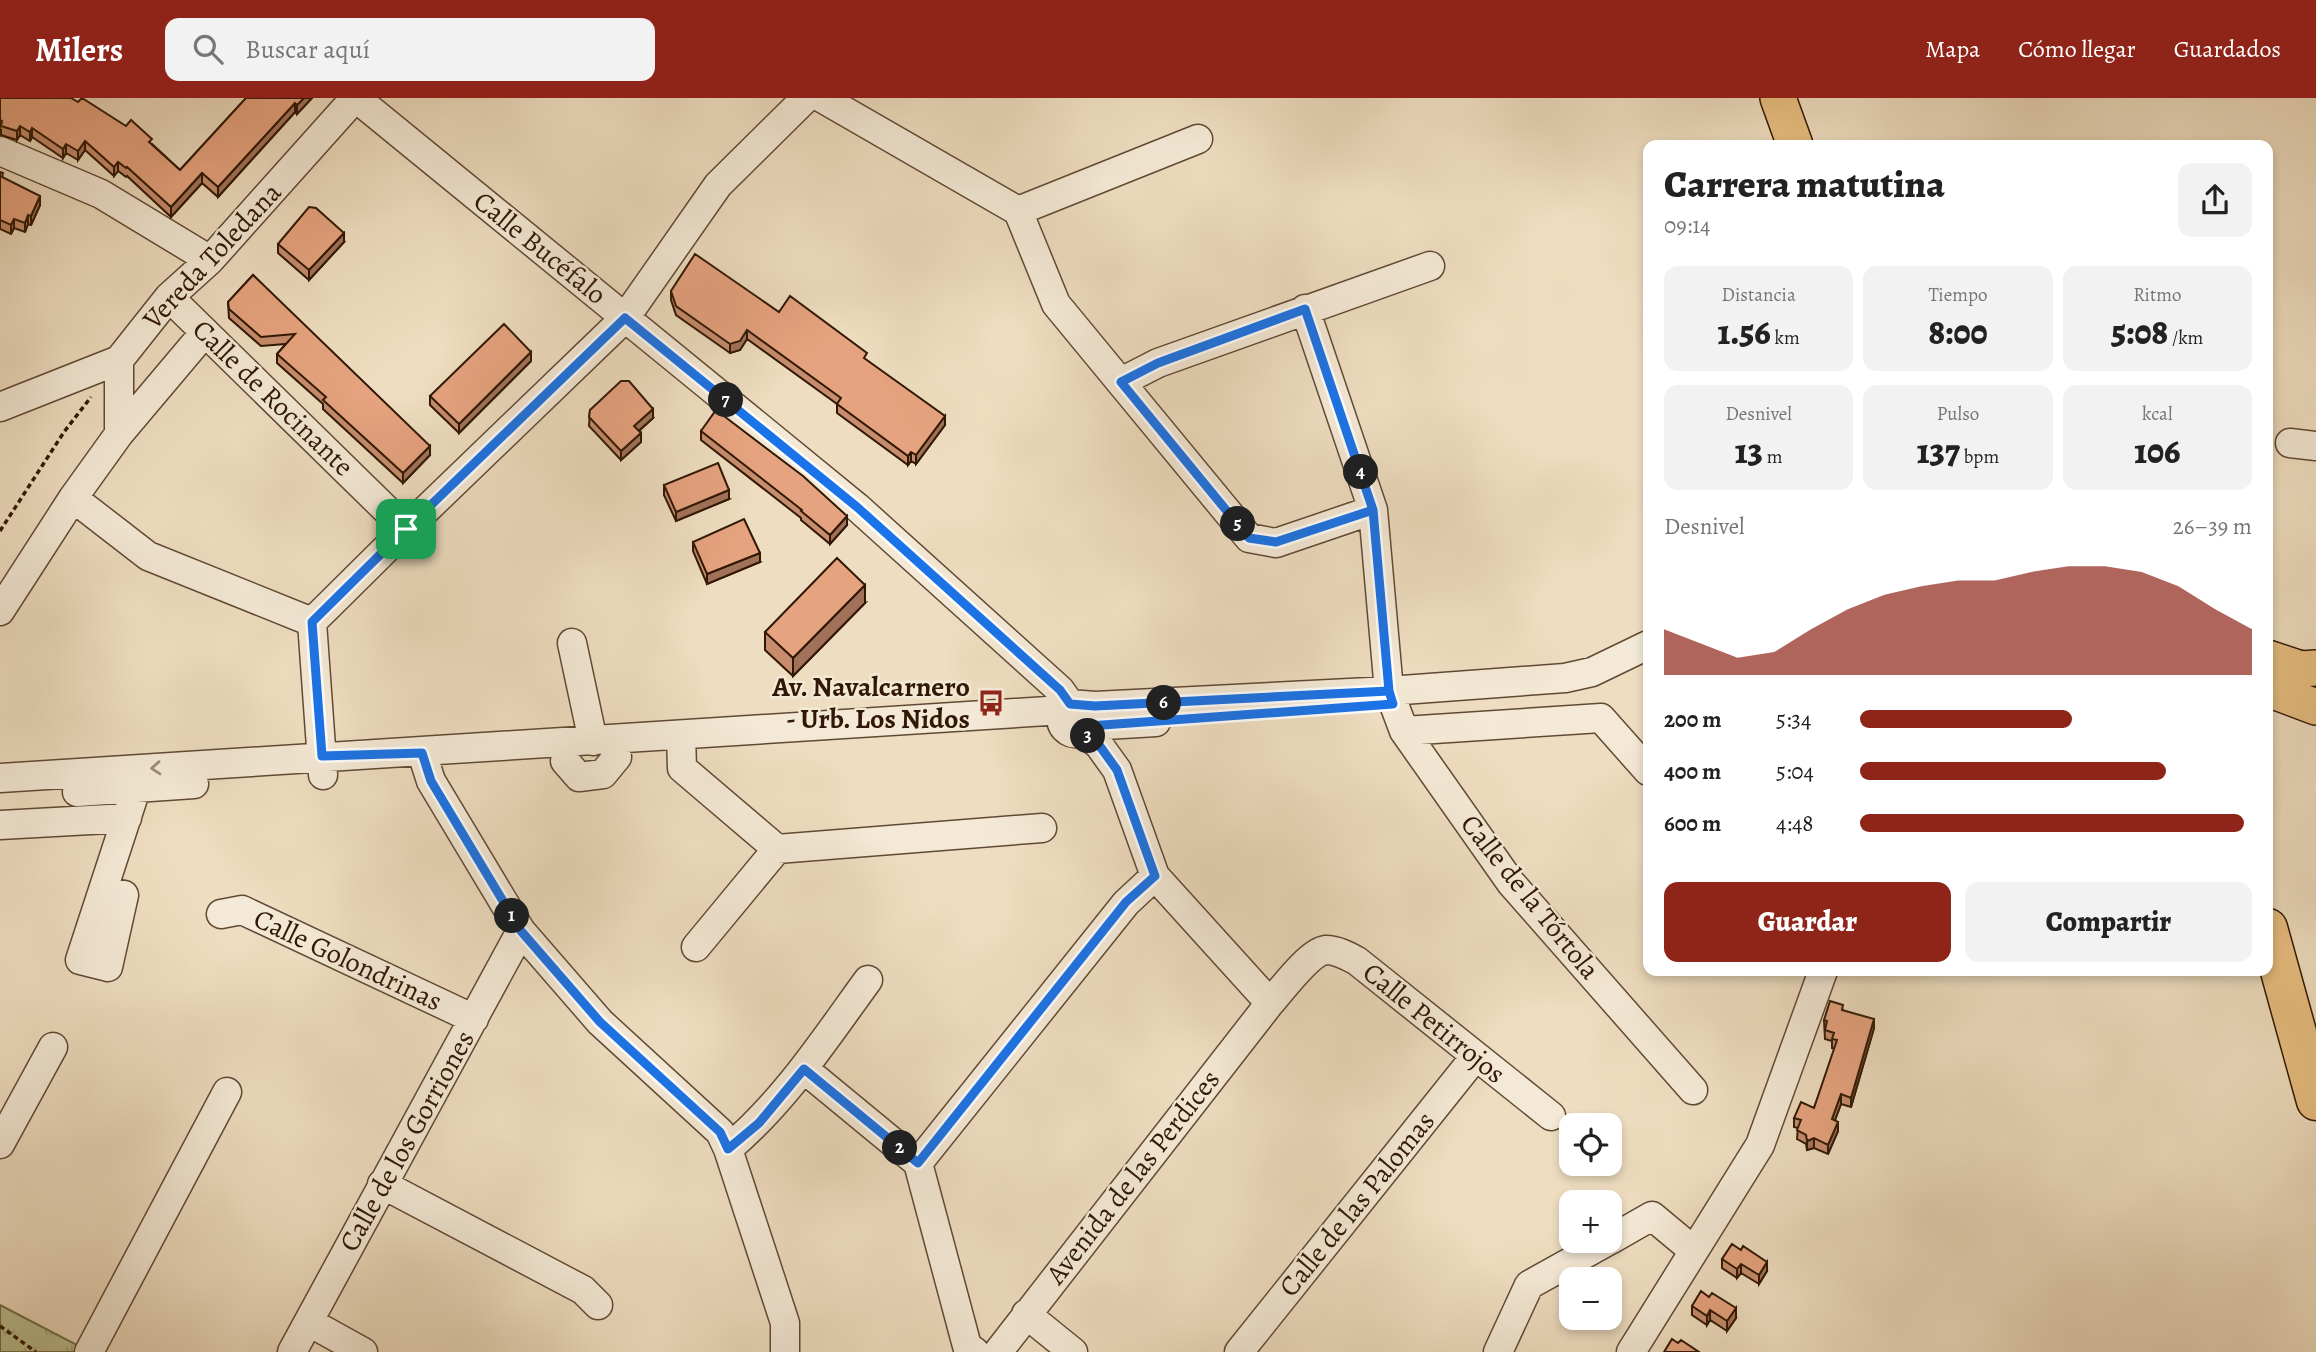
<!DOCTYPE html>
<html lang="es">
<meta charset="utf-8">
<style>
body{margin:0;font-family:Alegreya,serif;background:#f2f2f2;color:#222;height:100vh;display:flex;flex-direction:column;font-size:26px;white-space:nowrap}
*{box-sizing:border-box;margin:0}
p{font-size:23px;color:#767676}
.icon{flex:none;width:38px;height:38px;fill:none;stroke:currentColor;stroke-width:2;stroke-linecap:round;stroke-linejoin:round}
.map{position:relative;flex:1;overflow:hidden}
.details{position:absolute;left:1643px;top:42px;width:630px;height:836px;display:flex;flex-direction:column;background:#fff;border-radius:14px;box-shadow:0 4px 10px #0003}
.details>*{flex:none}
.controls{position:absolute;left:1559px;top:1015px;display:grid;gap:14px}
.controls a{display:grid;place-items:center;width:63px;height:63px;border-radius:14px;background:#fff;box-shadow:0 4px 10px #0003;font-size:35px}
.pin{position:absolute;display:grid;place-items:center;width:60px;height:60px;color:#fff;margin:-30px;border-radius:14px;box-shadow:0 4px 10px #0006}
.km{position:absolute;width:35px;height:35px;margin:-18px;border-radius:50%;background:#222;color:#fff;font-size:19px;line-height:35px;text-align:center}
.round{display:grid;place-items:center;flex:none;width:74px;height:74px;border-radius:14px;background:#f2f2f2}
.summary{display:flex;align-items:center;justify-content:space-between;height:119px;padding:0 21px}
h1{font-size:38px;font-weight:800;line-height:52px}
.figures{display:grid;grid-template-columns:repeat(3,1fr);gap:10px;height:119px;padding:7px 21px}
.figures div{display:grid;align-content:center;border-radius:14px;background:#f2f2f2;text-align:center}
.figures b{font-size:35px;font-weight:800}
.figures small{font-size:19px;font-weight:400}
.figures p{font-size:19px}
.chart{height:196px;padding:14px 21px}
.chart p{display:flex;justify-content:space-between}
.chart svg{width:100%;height:126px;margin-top:7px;fill:#8f2418;opacity:.7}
.button{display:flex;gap:14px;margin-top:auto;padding:14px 21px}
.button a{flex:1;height:80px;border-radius:14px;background:#8f2418;color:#fff;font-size:28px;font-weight:800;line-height:80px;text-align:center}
.button a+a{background:#f2f2f2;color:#222}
ul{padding:0 21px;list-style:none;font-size:23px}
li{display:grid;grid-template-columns:112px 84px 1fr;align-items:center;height:52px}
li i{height:18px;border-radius:9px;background:#8f2418}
header{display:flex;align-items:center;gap:42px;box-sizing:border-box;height:98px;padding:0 35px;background:#8f2418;color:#fff}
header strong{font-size:33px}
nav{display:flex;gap:38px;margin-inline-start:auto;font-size:24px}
.search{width:490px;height:63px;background:#f2f2f2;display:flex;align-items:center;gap:18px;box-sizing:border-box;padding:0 24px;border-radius:14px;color:#767676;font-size:26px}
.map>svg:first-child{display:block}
.park{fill:url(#park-tufts);stroke:#766c4b;stroke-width:2}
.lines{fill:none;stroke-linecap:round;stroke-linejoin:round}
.minor-casing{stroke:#604934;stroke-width:31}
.major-casing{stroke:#311805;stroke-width:38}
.highway-casing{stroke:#311805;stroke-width:41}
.path{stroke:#311805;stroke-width:3.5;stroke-dasharray:5 3.5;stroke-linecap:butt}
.minor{stroke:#f4e9d6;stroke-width:28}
.major{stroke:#e7be80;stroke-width:35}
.highway{stroke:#e7be80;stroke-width:38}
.wall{fill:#c68c6d;stroke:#311805;stroke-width:2}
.shaded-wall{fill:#a17259;stroke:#311805;stroke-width:2}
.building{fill:#e6a37f;stroke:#311805;stroke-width:2}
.oneway{stroke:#9c8b78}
.route-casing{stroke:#fff;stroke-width:14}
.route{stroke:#1a73e8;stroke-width:9}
.labels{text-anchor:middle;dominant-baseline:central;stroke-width:5;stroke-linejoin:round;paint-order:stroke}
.street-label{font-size:28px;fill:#311805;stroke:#f4e9d6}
.poi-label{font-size:28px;font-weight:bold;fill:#311805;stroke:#f4e9d6;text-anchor:end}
</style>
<header>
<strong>Milers</strong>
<div class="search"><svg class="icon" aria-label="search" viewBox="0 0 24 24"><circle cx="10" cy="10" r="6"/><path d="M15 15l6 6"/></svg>Buscar aquí</div>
<nav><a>Mapa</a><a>Cómo llegar</a><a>Guardados</a></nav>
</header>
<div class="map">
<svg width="2316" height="1254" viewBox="0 0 2316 1254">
<defs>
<pattern id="park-tufts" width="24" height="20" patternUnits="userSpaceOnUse" patternTransform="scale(1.75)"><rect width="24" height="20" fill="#bbc091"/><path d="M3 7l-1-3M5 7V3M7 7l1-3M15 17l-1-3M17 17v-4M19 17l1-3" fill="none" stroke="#a1a47c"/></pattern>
</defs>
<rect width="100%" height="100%" fill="#eeddc0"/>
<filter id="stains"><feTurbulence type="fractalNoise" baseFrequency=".00286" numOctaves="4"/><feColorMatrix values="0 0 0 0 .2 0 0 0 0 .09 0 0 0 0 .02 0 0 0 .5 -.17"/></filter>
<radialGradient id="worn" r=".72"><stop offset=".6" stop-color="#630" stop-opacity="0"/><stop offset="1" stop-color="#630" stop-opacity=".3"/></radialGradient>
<path class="park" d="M 0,1207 L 79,1248 L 75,1254 L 0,1254 Z"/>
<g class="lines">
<g class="minor-casing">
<path id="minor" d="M 356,0 L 857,409 L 1060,592 L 1070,606
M 822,0 L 1018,113 L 1056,206 L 1249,440 L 1276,445 L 1373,412 L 1305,211
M 0,53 L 101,96 L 210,162
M 1018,113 L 1198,41
M 169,199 L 406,431
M 1121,284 L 1158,265 L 1430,168
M 0,309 L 119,262
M 119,336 L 119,262 L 169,199 L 210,162 L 355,0
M 2290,345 L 2316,348
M 73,400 L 148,458 L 312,524
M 1373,412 L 1389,593 L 1404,633 L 1511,785 L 1693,992
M 0,513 L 73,400 L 119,336 L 205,234
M 572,545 L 593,643
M 1085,608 L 1091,618 C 1084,653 1044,627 1070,606 L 1095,608 L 1389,593 L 1565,580 L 1592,574 L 1648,547
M 1089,628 L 1156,624
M 1404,633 L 1601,620 L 1648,673
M 1083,634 L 1099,647 L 1117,672 L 1155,778 L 1270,905
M 681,637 L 682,670 L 777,751 L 1042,730
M 422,655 L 431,683 L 521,833 L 600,924 L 720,1034 L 728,1051 L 785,1225 L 785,1254
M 565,663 L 579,679 L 603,676 L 617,659
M 323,677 L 312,524 L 406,431 L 625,220 L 718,87 L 806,0
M 0,680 L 1063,612
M 77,694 L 194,686
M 0,727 L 127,720
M 103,793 L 124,797 L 108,869 L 80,862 L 136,691
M 221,816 L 242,812 L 474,921
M 696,849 L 777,751
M 804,971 L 918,1065 L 967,1248 L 975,1254
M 0,1046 L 53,949
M 728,1051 C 785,1003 825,941 868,882
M 918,1065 L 1126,805 L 1155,778
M 382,1086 L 583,1192 L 598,1207
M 1610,1142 L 1652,1118 L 1694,1153
M 1026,1216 L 1073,1254
M 309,1224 L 363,1254
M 89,1254 L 227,994
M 292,1254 L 521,833
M 998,1254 L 1270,905 C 1281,893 1309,854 1326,852 C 1337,852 1348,858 1357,863 L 1551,1018
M 1239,1254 L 1475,959
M 1498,1254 L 1529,1187 L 1608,1143
M 1631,1254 L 1760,1047 L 1823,873"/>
</g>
<g class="major-casing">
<path id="major" d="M 1778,0 L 1795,47
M 2268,560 L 2301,571 L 2316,570
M 2268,591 L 2316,609"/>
</g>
<g class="highway-casing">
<path id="highway" d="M 2268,830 L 2316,1003"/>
</g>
<path class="path" d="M 0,433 L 64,334 L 91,299
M 0,1228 L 36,1254"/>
<use href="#minor" class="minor"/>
<use href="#major" class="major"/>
<use href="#highway" class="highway"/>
</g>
<path class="wall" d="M 0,0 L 152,46 L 180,72 L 246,0 L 312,0 L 297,16 L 295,14 L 218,99 L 202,85 L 171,119 L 127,78 L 126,79 L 118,73 L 114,78 L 85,52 L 78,62 L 66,55 L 63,60 L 32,39 L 30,43 L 20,37 L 17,42 L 1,37 L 1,32 L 0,32 Z
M 0,74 L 3,80 L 40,107 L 31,127 L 28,126 L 25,134 L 14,130 L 11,136 L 0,131 Z
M 344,144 L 309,182 L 278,155 L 278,146 Z
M 253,177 L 430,357 L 403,385 L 323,311 L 323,306 L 277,265 L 277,256 L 286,246 L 261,248 L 229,220 L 228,204 Z
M 671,193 L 779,214 L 867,263 L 945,327 L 916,366 L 911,363 L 908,367 L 837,315 L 837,306 L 747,241 L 740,252 L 730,255 L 676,217 L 671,202 Z
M 531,263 L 459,335 L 430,307 L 430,298 Z
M 590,312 L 653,320 L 639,333 L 641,344 L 621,362 L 589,328 Z
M 701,333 L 847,427 L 830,446 L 801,422 L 801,420 L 701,342 Z
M 664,387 L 729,401 L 676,423 L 664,397 Z
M 693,444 L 760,464 L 707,486 L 693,453 Z
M 865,505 L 793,578 L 765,552 L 765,534 Z
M 1843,912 L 1874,930 L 1851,1009 L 1841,1006 L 1835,1022 L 1838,1033 L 1828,1056 L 1814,1050 L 1807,1052 L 1806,1046 L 1797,1041 L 1798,1030 L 1794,1029 L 1794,1020 L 1814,1010 L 1835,951 L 1832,950 L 1832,943 L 1825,941 L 1824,922 Z
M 1722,1161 L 1767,1173 L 1759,1186 L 1741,1175 L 1737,1180 L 1722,1170 Z
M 1692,1208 L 1736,1220 L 1727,1233 L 1710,1222 L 1707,1227 L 1692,1217 Z"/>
<path class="shaded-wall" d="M 304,0 L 312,0 L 297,16 L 297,7 Z
M 295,5 L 295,14 L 218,99 L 218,89 Z
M 20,28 L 20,37 L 17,42 L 17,33 Z
M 32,30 L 32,39 L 30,43 L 30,34 Z
M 85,43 L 85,52 L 78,62 L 78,53 Z
M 66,46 L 66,55 L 63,60 L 63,51 Z
M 118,64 L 118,73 L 114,78 L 114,69 Z
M 202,75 L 202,85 L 171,119 L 171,109 Z
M 40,98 L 40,107 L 31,127 L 31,118 Z
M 28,117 L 28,126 L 25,134 L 25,125 Z
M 14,121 L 14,130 L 11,136 L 11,127 Z
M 344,135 L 344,144 L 309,182 L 309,172 Z
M 747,232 L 747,241 L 740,252 L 730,255 L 730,246 Z
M 531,254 L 531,263 L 459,335 L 459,326 Z
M 653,311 L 653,320 L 634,337 L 634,328 Z
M 945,318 L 945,327 L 916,366 L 916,357 Z
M 641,335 L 641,344 L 621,362 L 621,353 Z
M 430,348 L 430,357 L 403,385 L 403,375 Z
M 911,354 L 911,363 L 908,367 L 908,358 Z
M 729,392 L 729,401 L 676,423 L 676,414 Z
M 847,418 L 847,427 L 830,446 L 830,437 Z
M 760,455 L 760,464 L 707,486 L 707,476 Z
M 865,487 L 865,505 L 793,578 L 793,560 Z
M 1874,921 L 1874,930 L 1851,1009 L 1851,1000 Z
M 1841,996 L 1841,1006 L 1832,1030 L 1832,1021 Z
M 1838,1024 L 1838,1033 L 1828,1056 L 1828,1047 Z
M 1814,1040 L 1814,1050 L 1807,1052 L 1807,1043 Z
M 1767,1164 L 1767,1173 L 1759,1186 L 1759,1177 Z
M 1741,1166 L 1741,1175 L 1737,1180 L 1737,1171 Z
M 1736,1210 L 1736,1220 L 1727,1233 L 1727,1223 Z
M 1710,1212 L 1710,1222 L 1707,1227 L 1707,1218 Z"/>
<path class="building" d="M 0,0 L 71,0 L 78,4 L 82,0 L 126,28 L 131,22 L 152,41 L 149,44 L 180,72 L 246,0 L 304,0 L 297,7 L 295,5 L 218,89 L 202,75 L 171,109 L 127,69 L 126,70 L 118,64 L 114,69 L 85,43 L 78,53 L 66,46 L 63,51 L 32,30 L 30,34 L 20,28 L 17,33 L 1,28 L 2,23 L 0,22 Z
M 0,74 L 3,75 L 2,79 L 40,98 L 31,118 L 28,117 L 25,125 L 14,121 L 11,127 L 0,122 Z
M 309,109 L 316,110 L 344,135 L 309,172 L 278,146 Z
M 695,156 L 779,214 L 790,198 L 867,255 L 864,260 L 945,318 L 916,357 L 911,354 L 908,358 L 837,306 L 841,300 L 747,232 L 740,243 L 730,246 L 676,208 L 671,193 Z
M 253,177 L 430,348 L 403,375 L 323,302 L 326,299 L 277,256 L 295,236 L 261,239 L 229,211 L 228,204 Z
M 504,226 L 531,254 L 459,326 L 430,298 Z
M 621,283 L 629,283 L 653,311 L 634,328 L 641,335 L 621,353 L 589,319 L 590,312 Z
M 716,312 L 803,378 L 847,418 L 830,437 L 801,413 L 802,412 L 701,333 Z
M 718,365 L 729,392 L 676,414 L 664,387 Z
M 744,421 L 760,455 L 707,476 L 693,444 Z
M 837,460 L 865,487 L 793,560 L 765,534 Z
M 1830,903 L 1843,907 L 1842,912 L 1874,921 L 1851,1000 L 1841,996 L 1832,1021 L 1838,1024 L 1828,1047 L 1814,1040 L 1807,1043 L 1806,1037 L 1797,1032 L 1801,1022 L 1794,1020 L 1801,1004 L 1814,1010 L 1837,942 L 1832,941 L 1834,935 L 1825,932 L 1827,923 L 1824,922 Z
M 1732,1146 L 1741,1152 L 1743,1148 L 1767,1164 L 1759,1177 L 1741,1166 L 1737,1171 L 1722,1161 Z
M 1701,1193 L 1709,1199 L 1712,1195 L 1736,1210 L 1727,1223 L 1710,1212 L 1707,1218 L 1692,1208 Z
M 1672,1241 L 1678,1245 L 1681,1242 L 1699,1254 L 1664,1254 Z"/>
<defs><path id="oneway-chevron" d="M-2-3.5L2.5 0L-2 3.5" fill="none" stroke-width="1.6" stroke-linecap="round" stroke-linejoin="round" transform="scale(1.75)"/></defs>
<use class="oneway" href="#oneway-chevron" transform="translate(156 670) rotate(176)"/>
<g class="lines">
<g class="route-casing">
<path id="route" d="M 406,431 L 312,524 L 322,658 L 422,655 L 431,683 L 521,833 L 600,924 L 720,1034 L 728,1051 L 759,1025 L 804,971 L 918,1065 L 1126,804 L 1155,778 L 1117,672 L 1099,647 L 1083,634 L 1089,628 L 1393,606 L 1389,593 L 1373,412 L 1305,211 L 1158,265 L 1121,284 L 1249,440 L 1276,444 L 1373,412 L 1389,593 L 1095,608 L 1070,606 L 1060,592 L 857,409 L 625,220 L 406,431"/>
</g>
<use href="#route" class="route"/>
</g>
<defs>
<g id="bus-bare" transform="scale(2.1)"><path d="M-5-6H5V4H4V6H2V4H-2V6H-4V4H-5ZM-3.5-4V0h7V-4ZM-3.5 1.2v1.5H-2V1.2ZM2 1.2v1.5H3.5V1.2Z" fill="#8f2418" stroke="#f4e9d6" stroke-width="2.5" paint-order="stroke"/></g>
</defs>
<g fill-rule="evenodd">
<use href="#bus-bare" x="991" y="605"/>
</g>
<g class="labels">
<g class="street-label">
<text transform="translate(540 150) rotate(39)">Calle Bucéfalo</text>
<text transform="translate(212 158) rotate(-47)">Vereda Toledana</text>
<text transform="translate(273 300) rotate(44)">Calle de Rocinante</text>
<text transform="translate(1530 799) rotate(51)">Calle de la Tórtola</text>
<text transform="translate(348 862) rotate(25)">Calle Golondrinas</text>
<text transform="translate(1434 925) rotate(39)">Calle Petirrojos</text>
<text transform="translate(407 1043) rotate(-61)">Calle de los Gorriones</text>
<text transform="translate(1133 1079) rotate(-52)">Avenida de las Perdices</text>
<text transform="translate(1357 1106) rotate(-51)">Calle de las Palomas</text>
</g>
<g class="poi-label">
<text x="970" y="589">Av. Navalcarnero<tspan x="970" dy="32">- Urb. Los Nidos</tspan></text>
</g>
</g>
<rect width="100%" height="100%" filter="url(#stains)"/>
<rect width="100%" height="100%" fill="url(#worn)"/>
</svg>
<div class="controls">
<a><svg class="icon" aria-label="locate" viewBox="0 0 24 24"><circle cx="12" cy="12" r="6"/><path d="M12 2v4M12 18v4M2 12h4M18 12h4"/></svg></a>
<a>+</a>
<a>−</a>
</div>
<div class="pin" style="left:406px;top:431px;background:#1e9e55"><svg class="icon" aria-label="arrive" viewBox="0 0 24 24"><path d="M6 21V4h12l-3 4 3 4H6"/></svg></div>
<b class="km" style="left:512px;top:818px">1</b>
<b class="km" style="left:900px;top:1050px">2</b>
<b class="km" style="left:1088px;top:638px">3</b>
<b class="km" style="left:1361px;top:374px">4</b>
<b class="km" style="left:1238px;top:426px">5</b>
<b class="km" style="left:1164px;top:605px">6</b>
<b class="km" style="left:726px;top:302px">7</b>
<section class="details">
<div class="summary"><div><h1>Carrera matutina</h1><p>09:14</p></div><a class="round"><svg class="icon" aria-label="share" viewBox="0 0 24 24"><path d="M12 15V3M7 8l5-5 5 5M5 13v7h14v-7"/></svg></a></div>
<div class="figures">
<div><p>Distancia</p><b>1.56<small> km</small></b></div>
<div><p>Tiempo</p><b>8:00</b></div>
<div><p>Ritmo</p><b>5:08<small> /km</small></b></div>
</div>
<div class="figures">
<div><p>Desnivel</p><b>13<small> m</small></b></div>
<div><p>Pulso</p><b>137<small> bpm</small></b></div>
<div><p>kcal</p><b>106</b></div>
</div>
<div class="chart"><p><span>Desnivel</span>26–39 m</p>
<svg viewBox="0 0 160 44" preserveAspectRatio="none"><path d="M0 44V28L10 33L20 38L30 36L40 28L50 21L60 16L70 13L80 11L90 11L100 8L110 6L120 6L130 8L140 13L150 21L160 28V44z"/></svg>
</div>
<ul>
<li><b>200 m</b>5:34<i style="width:54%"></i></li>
<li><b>400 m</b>5:04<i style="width:78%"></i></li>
<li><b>600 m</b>4:48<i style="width:98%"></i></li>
</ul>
<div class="button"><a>Guardar</a><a>Compartir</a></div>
</section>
</div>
